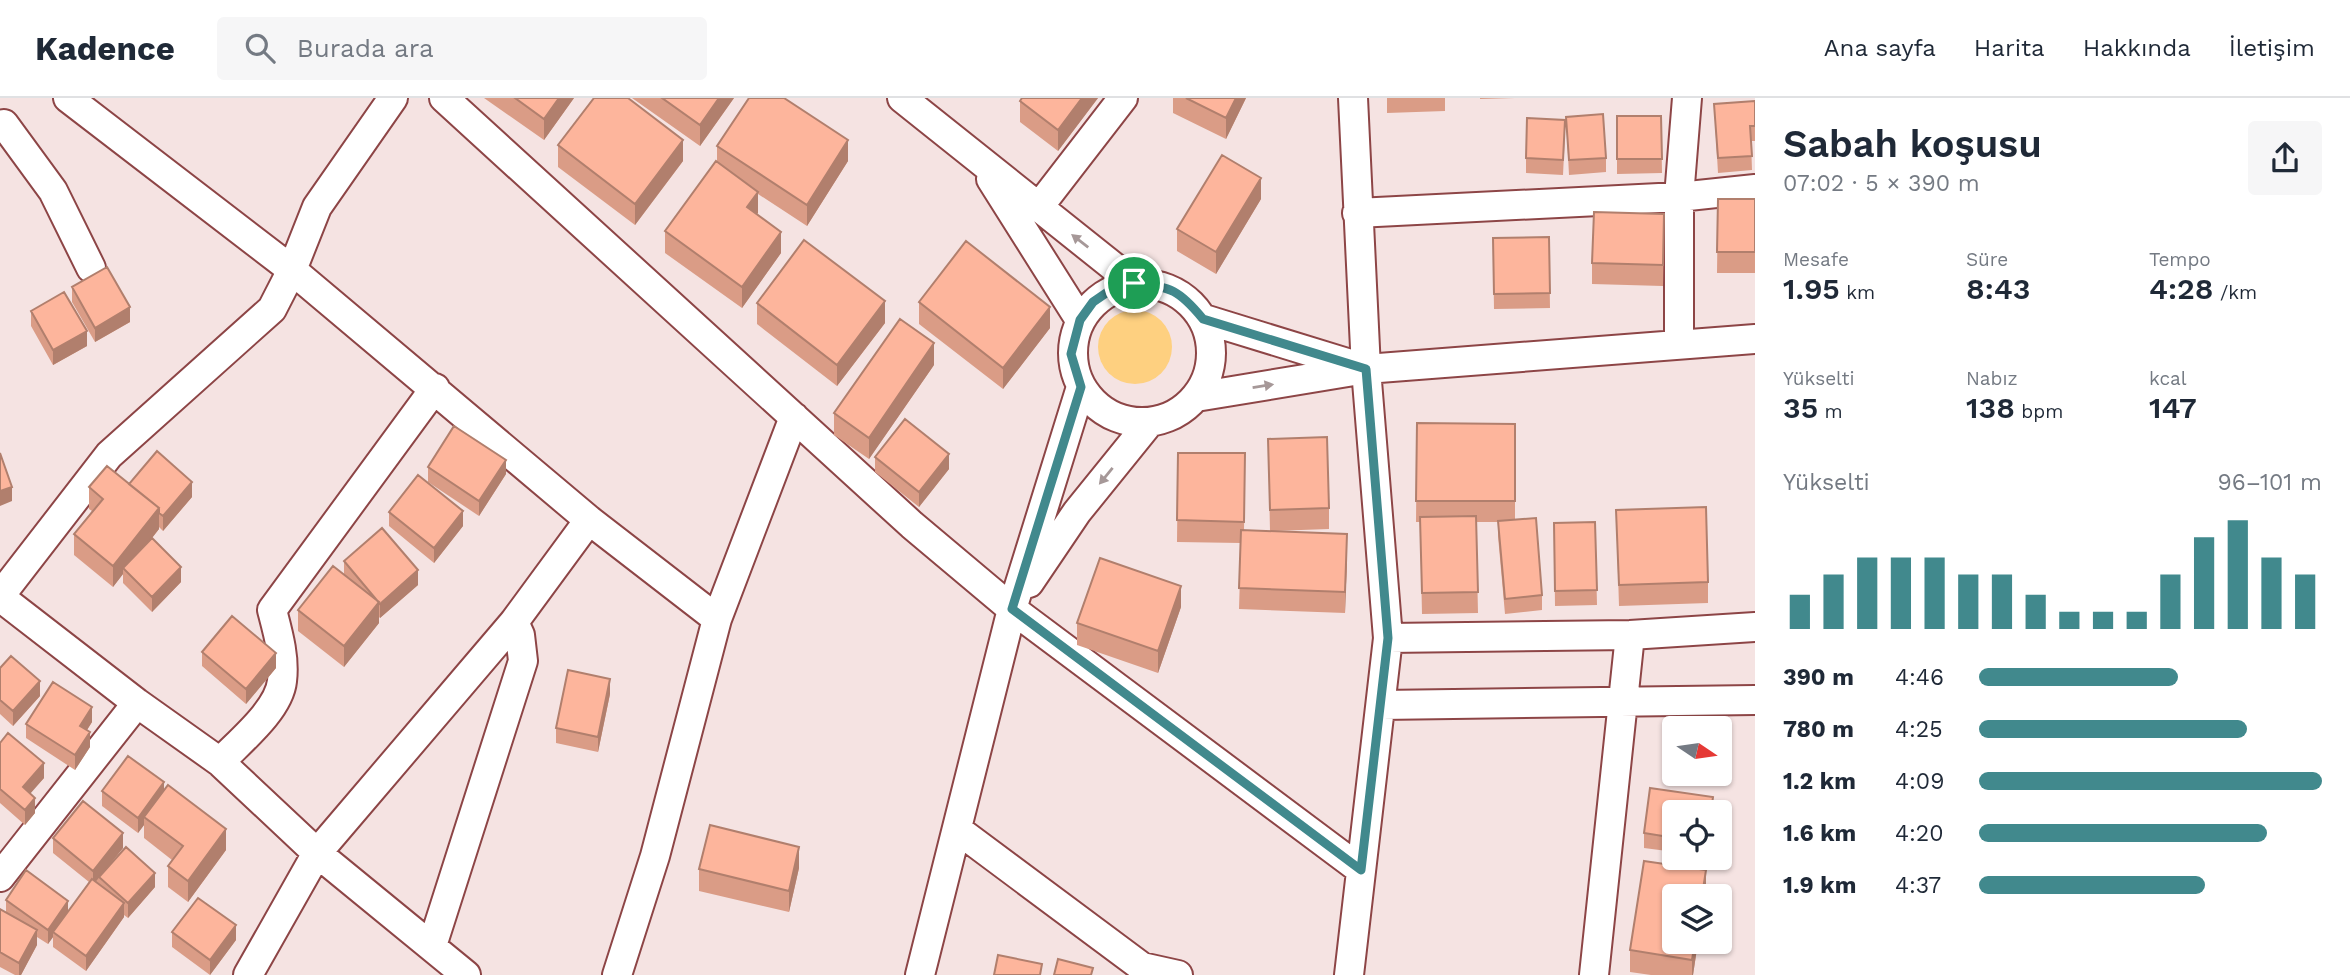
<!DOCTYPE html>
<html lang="tr">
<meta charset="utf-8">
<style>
body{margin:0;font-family:"Work Sans",sans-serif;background:#f6f6f7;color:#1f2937;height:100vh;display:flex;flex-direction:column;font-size:26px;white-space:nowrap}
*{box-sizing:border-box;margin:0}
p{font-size:23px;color:#747a83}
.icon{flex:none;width:38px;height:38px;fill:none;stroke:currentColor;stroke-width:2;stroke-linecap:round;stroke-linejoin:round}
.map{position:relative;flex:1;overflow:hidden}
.panel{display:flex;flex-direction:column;background:#fff;width:595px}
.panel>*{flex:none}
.needle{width:46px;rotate:103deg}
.fabs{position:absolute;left:1662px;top:618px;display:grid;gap:14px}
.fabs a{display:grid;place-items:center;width:70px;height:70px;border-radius:7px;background:#fff;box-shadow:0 2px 5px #0004;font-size:35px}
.pin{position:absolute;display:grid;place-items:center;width:60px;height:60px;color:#fff;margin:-30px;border:4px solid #fff;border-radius:50%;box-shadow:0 2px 7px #0007}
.round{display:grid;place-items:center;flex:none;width:74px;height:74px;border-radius:7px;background:#f6f6f7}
.overview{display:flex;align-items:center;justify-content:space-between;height:119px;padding:0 28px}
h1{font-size:38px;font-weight:600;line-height:52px}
.metrics{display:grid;grid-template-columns:repeat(3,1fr);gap:10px;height:119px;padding:7px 28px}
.metrics div{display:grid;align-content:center}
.metrics b{font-size:30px;font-weight:600}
.metrics small{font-size:19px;font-weight:400}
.metrics p{font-size:19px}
.chart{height:196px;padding:14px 28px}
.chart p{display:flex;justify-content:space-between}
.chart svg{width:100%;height:126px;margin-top:7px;stroke:#41898d;stroke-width:6}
ul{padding:0 28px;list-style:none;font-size:23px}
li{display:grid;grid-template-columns:112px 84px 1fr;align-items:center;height:52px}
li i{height:18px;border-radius:9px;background:#41898d}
header{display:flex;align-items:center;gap:42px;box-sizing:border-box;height:98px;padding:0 35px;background:#fff;border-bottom:2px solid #e0e1e3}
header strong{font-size:33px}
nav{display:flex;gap:38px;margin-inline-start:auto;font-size:24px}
.search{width:490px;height:63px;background:#f6f6f7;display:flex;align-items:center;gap:18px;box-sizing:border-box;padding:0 24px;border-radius:7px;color:#747a83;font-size:26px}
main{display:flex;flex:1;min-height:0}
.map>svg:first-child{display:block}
.grass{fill:#fed080}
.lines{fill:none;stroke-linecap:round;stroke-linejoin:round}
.street-casing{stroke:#8d4546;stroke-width:32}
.street{stroke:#fff;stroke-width:28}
.wall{fill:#da9c86}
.shaded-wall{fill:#b17f6d}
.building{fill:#fdb59c;stroke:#b17f6d;stroke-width:2}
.oneway{fill:#a69898}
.route-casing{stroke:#fff;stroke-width:14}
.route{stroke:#41898d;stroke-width:9}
</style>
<header>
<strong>Kadence</strong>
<div class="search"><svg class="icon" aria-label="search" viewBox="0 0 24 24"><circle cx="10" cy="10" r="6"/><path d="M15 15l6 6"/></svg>Burada ara</div>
<nav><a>Ana sayfa</a><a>Harita</a><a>Hakkında</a><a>İletişim</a></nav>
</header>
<main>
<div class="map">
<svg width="1755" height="877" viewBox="0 0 1755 877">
<rect width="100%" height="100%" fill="#f5e3e2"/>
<path class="grass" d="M1098 249a37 37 0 1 1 74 0a37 37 0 1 1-74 0Z"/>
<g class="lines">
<g class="street-casing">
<path id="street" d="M 68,0 L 292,172 L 589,422 L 717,521
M 444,0 L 912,427 L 1012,511 L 1361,772
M 902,0 L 1134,185
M 4,26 L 53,93 L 91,170
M 991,81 L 1080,222
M 1038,110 L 1123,0
M 1357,115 L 1679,99 L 1755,91
M1073 255a69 69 0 1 1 138 0a69 69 0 1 1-138 0Z
M 1204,221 L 1360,269
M 1679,246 L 1679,99 L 1687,0
M 1196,299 L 1366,271 L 1755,241
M 1029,485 L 1077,414 L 1149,325
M 0,498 L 109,357 L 272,211 L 292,172 L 317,109 L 393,0
M 0,499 L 137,605 L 220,664 L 317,755 L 466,877
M 1388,540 L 1630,537 L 1755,529
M 1381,607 L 1755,602
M 220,664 C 239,644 279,612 282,583 C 285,559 278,535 272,512 L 435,290
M 958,732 L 1142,869 L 1178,877
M 0,779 L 137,605
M 432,848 L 523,563 L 520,537 L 514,524
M 248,877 L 317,755 L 514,524 L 589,422
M 617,877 L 655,758 L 717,521 L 794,319
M 920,877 L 1012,511 L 1081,289
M 1349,877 L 1388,540 L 1366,271 L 1353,0
M 1594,877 L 1630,537"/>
</g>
<use href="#street" class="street"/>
</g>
<path class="wall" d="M 484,0 L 574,0 L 544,42 Z
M 632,0 L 734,0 L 700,48 Z
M 1098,0 L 1058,53 L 1020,24 L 1020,3 Z
M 1173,0 L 1246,0 L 1226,41 L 1173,15 Z
M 1387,0 L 1445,0 L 1445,13 L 1387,15 Z
M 1480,0 L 1515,0 L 1480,1 Z
M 1755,3 L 1755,43 L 1751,43 L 1752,72 L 1718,75 L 1714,6 Z
M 1617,18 L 1661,18 L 1662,75 L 1617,76 Z
M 1566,19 L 1606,60 L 1606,74 L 1569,77 Z
M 1565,36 L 1563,77 L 1526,75 L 1526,60 Z
M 558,47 L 683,63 L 635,127 L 558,69 Z
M 717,48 L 848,63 L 807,128 L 758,96 L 757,116 L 781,155 L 742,210 L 665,155 L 665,133 L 717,65 Z
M 1261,101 L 1216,176 L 1177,153 L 1177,131 Z
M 1718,101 L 1755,101 L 1755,175 L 1717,175 Z
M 1664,138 L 1663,188 L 1592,186 L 1592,165 Z
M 1549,139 L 1550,210 L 1494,211 L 1493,140 Z
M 72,189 L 130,224 L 95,244 L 72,204 Z
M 919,204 L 1050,230 L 1003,291 L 919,226 Z
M 757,205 L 885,225 L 837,288 L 757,226 Z
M 31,213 L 87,248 L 53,267 L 31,228 Z
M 934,267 L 869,361 L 834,337 L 834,315 Z
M 1417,325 L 1515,326 L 1515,422 L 1542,497 L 1542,512 L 1505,516 L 1498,438 L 1498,424 L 1476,424 L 1478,515 L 1422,516 L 1420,424 L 1416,424 Z
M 1268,341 L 1329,410 L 1329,431 L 1273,433 L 1347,458 L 1345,515 L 1239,511 L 1241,445 L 1177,444 L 1178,355 L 1245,377 L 1244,432 L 1270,433 Z
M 875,359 L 949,371 L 919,409 L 875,374 Z
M 428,369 L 506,376 L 479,418 L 428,384 Z
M 129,386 L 192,399 L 163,433 L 159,429 L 159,431 L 148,445 L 181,484 L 152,514 L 123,485 L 123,476 L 113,489 L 74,457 L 74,436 L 92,413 L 89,411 L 89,389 Z
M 1616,412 L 1708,484 L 1708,505 L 1619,508 Z
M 389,414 L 463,428 L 434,465 L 389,428 Z
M 1595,424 L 1597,507 L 1555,508 L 1554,425 Z
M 344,463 L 418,487 L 380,520 L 379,519 L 379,525 L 344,569 L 298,533 L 298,512 L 344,477 Z
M 1181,509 L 1158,575 L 1077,547 L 1077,525 Z
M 202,554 L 276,570 L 246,606 L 202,568 Z
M 0,570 L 40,598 L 13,628 L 0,616 Z
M 610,596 L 598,654 L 556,645 L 556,630 Z
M 92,624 L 87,632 L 90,649 L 75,672 L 26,640 L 26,626 Z
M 0,645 L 44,680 L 30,695 L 35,715 L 25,727 L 0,705 Z
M 1650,690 L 1713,699 L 1713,714 L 1675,714 L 1675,754 L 1644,750 L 1644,735 Z
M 164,691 L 226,752 L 188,804 L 168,789 L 168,768 L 172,762 L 144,740 L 144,727 L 138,735 L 102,708 L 102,693 Z
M 53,740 L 123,750 L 102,776 L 155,789 L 128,820 L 124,817 L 124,819 L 86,873 L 53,849 L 53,839 L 48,846 L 37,839 L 37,847 L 21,877 L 15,877 L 0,869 L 0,811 L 6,815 L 6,802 L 68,814 L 89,784 L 53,755 Z
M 1644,763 L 1706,772 L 1705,798 L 1675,798 L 1675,844 L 1698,844 L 1693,877 L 1651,877 L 1630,874 L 1630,852 Z
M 799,770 L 789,814 L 699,793 L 699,771 Z
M 172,834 L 236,842 L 210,877 L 172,849 Z"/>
<path class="shaded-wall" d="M 559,0 L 574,0 L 544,42 L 544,21 Z
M 719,0 L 734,0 L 700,48 L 700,27 Z
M 1082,0 L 1098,0 L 1058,53 L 1058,32 Z
M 1236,0 L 1246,0 L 1226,41 L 1226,20 Z
M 683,42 L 683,63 L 635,127 L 635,106 Z
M 848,42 L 848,63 L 807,128 L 807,107 Z
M 1261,80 L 1261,101 L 1216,176 L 1216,154 Z
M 758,94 L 758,115 L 747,130 L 747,109 Z
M 781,134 L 781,155 L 742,210 L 742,189 Z
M 885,203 L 885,225 L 837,288 L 837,267 Z
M 130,209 L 130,224 L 95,244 L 95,230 Z
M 1050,209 L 1050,230 L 1003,291 L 1003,270 Z
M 87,233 L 87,248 L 53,267 L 53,252 Z
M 934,245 L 934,267 L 869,361 L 869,340 Z
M 949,356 L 949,371 L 919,409 L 919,394 Z
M 506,362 L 506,376 L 479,418 L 479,403 Z
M 192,384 L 192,399 L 163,433 L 163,418 Z
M 12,389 L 12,403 L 0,408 L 0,393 Z
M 159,410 L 159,431 L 126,473 L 123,470 L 123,476 L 113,489 L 113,468 Z
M 463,413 L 463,428 L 434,465 L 434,450 Z
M 1347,436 L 1347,458 L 1345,515 L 1345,494 Z
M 181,469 L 181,484 L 152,514 L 152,499 Z
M 418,472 L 418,487 L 380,520 L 380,506 Z
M 1181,488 L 1181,509 L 1158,575 L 1158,553 Z
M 379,504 L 379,525 L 344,569 L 344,548 Z
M 276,555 L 276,570 L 246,606 L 246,591 Z
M 610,581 L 610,596 L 598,654 L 598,639 Z
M 40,583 L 40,598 L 13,628 L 13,613 Z
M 92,609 L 92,624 L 80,643 L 80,628 Z
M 90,634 L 90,649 L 75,672 L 75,657 Z
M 44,665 L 44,680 L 23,704 L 23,689 Z
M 164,684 L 164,699 L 144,719 L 144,727 L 138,735 L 138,720 Z
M 35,700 L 35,715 L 25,727 L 25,712 Z
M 226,731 L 226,752 L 188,804 L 188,783 Z
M 123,735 L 123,750 L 93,787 L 93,773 Z
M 799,749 L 799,770 L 789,814 L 789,793 Z
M 1706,772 L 1706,794 L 1705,798 L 1702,798 Z
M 155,775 L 155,789 L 128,820 L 128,805 Z
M 68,803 L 68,817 L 53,834 L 53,839 L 48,846 L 48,832 Z
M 124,805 L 124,819 L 86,873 L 86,858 Z
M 236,827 L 236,842 L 210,877 L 210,862 Z
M 37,832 L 37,847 L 21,877 L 19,877 L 19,865 Z
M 1695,844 L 1698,844 L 1693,877 L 1692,877 L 1692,862 Z"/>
<path class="building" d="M 515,0 L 559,0 L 544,21 Z
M 594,0 L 628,0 L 683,42 L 635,106 L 558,47 Z
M 662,0 L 719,0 L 700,27 Z
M 749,0 L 784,0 L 848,42 L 807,107 L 717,48 Z
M 1022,0 L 1082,0 L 1058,32 L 1020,3 Z
M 1186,0 L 1236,0 L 1226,20 Z
M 1755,3 L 1755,28 L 1750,28 L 1752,58 L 1718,60 L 1714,6 Z
M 1603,16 L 1606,60 L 1569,62 L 1566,19 Z
M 1617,18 L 1661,18 L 1662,61 L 1617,61 Z
M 1527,20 L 1565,22 L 1563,62 L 1526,60 Z
M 1222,57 L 1261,80 L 1216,154 L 1177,131 Z
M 716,63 L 758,94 L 747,109 L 781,134 L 742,189 L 665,133 Z
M 1718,101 L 1755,101 L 1755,154 L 1717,154 Z
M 1594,114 L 1664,116 L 1663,167 L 1592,165 Z
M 1549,139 L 1550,195 L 1494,196 L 1493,140 Z
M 804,142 L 885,203 L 837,267 L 757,205 Z
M 966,143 L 1050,209 L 1003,270 L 919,204 Z
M 107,169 L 130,209 L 95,230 L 72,189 Z
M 64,194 L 87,233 L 53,252 L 31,213 Z
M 900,221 L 934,245 L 869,340 L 834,315 Z
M 905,321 L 949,356 L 919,394 L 875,359 Z
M 1417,325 L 1515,326 L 1515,403 L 1416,403 Z
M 454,328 L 506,362 L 479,403 L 428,369 Z
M 1327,339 L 1329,410 L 1270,412 L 1268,341 Z
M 157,353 L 192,384 L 163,418 L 159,415 L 159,410 L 129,386 Z
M 0,355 L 12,389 L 0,393 Z
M 1178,355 L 1245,355 L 1244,424 L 1177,422 Z
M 107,368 L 159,410 L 113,468 L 74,436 L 103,401 L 89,389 Z
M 418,377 L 463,413 L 434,450 L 389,414 Z
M 1706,409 L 1708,484 L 1619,487 L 1616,412 Z
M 1476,418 L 1478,494 L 1422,495 L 1420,419 Z
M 1536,420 L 1542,497 L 1505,501 L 1498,423 Z
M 1595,424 L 1597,492 L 1555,493 L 1554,425 Z
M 382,430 L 418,472 L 380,506 L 344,463 Z
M 1241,432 L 1347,436 L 1345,494 L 1239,490 Z
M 152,440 L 181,469 L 152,499 L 123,470 Z
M 1100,460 L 1181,488 L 1158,553 L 1077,525 Z
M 333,468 L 379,504 L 344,548 L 298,512 Z
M 232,518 L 276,555 L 246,591 L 202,554 Z
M 11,558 L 40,583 L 13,613 L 0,602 L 0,570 Z
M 568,572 L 610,581 L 598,639 L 556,630 Z
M 53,584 L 92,609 L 80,628 L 90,634 L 75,657 L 26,626 Z
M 8,635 L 44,665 L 23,689 L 35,700 L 25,712 L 0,691 L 0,645 Z
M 128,658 L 164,684 L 138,720 L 102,693 Z
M 168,687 L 226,731 L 188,783 L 168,768 L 183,748 L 144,719 Z
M 1650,690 L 1713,699 L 1711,714 L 1675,714 L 1675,740 L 1644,735 Z
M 83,703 L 123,735 L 93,773 L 53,740 Z
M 710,727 L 799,749 L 789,793 L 699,771 Z
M 126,749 L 155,775 L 128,805 L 99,779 Z
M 1644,763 L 1706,772 L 1702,798 L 1675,798 L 1675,844 L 1695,844 L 1692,862 L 1630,852 Z
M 26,772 L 68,803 L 48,832 L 6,802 Z
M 92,781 L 124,805 L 86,858 L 53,834 Z
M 198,800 L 236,827 L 210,862 L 172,834 Z
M 0,811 L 37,832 L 19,865 L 0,854 Z
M 998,857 L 1042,866 L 1040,877 L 994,877 Z
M 1058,861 L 1093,870 L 1091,877 L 1054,877 Z"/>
<defs><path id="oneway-solid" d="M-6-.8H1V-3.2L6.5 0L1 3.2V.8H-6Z" transform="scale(1.75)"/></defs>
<g class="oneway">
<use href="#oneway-solid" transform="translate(1080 143) rotate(-142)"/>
<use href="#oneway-solid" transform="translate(1263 288) rotate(-9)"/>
<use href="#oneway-solid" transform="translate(1106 378) rotate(129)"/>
</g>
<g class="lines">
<g class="route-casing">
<path id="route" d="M 1134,185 C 1171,188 1180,193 1203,221 L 1366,271 L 1388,540 L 1361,772 L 1012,511 L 1081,289 L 1071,256 L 1080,222 L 1093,204 L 1112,191 Z"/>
</g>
<use href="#route" class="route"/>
</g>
</svg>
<div class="fabs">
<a><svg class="needle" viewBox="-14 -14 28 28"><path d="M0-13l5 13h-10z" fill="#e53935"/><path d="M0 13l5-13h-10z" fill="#747a83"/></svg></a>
<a><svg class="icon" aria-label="locate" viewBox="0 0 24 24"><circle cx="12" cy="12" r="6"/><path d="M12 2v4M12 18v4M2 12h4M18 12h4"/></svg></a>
<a><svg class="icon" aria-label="layers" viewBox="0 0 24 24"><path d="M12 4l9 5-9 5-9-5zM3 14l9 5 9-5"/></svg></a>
</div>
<div class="pin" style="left:1134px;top:185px;background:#1e9e55"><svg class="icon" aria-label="arrive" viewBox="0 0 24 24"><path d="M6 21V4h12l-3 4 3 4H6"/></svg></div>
</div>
<section class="panel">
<div class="overview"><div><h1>Sabah koşusu</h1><p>07:02 · 5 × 390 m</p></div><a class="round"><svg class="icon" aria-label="share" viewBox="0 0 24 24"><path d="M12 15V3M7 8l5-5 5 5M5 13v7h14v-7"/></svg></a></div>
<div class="metrics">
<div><p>Mesafe</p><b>1.95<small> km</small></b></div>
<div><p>Süre</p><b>8:43</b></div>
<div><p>Tempo</p><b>4:28<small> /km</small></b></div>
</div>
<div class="metrics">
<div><p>Yükselti</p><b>35<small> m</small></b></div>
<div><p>Nabız</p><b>138<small> bpm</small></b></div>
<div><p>kcal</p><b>147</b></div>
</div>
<div class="chart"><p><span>Yükselti</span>96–101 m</p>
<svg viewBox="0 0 160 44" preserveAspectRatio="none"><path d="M5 44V32M15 44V25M25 44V19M35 44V19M45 44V19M55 44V25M65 44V25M75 44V32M85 44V38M95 44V38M105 44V38M115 44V25M125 44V12M135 44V6M145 44V19M155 44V25"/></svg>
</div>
<ul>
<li><b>390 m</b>4:46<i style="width:58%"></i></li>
<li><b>780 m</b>4:25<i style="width:78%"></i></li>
<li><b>1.2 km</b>4:09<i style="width:100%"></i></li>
<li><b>1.6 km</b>4:20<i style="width:84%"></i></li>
<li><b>1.9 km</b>4:37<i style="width:66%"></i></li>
</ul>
</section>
</main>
